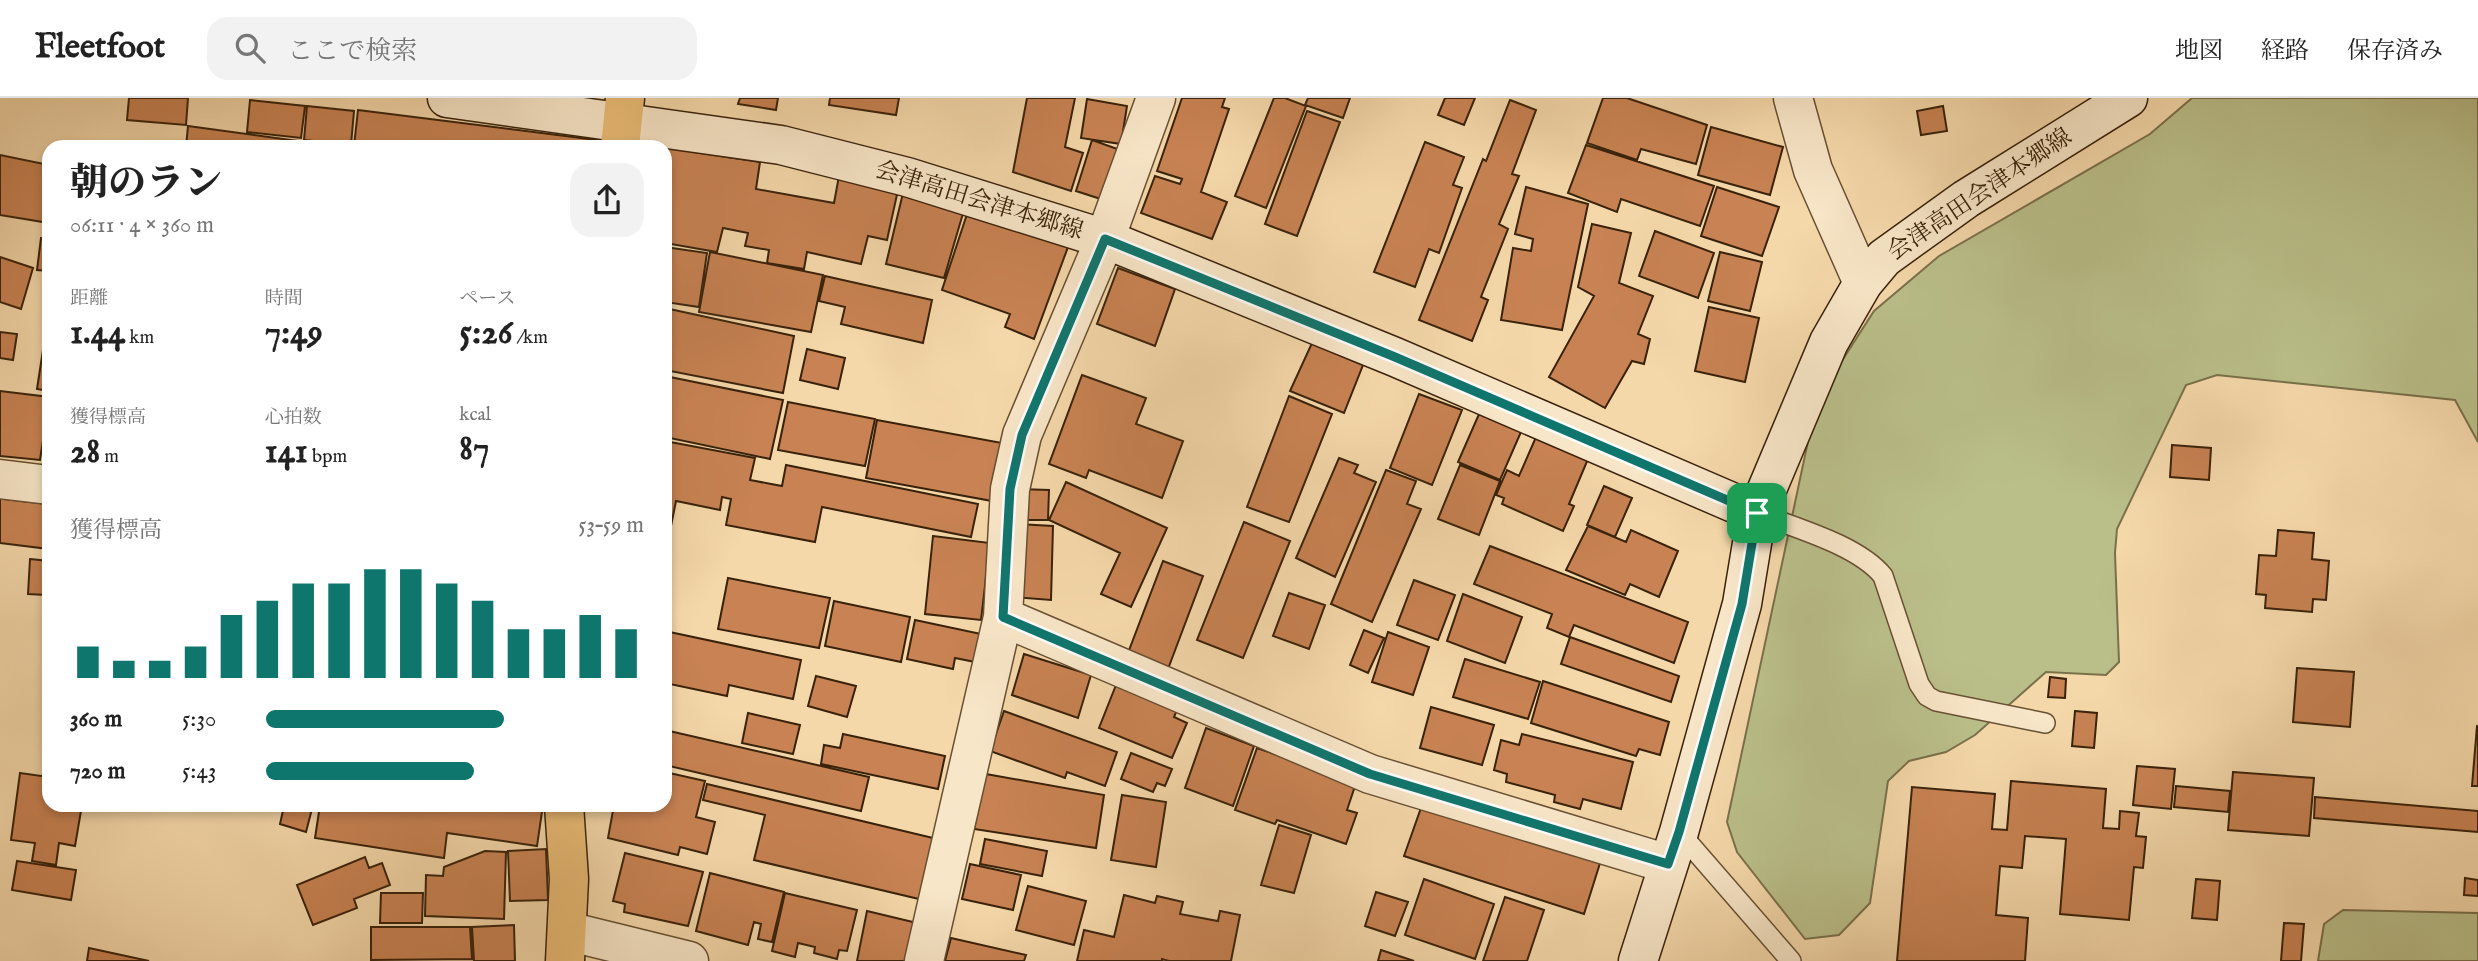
<!DOCTYPE html>
<html lang="ja">
<meta charset="utf-8">
<style>
body{margin:0;font-family:"IM FELL English","Noto Serif JP",serif;background:#f2f2f2;color:#222;height:100vh;display:flex;flex-direction:column;font-size:26px;white-space:nowrap}
*{box-sizing:border-box;margin:0}
p{font-size:23px;color:#767676}
.icon{flex:none;width:38px;height:38px;fill:none;stroke:currentColor;stroke-width:2;stroke-linecap:round;stroke-linejoin:round}
.map{position:relative;flex:1;overflow:hidden}
.details{position:absolute;left:42px;top:42px;width:630px;height:672px;display:flex;flex-direction:column;background:#fff;border-radius:21px;box-shadow:0 4px 10px #0003}
.details>*{flex:none}
.pin{position:absolute;display:grid;place-items:center;width:60px;height:60px;color:#fff;margin:-30px;border-radius:14px;box-shadow:0 4px 10px #0006}
.round{display:grid;place-items:center;flex:none;width:74px;height:74px;border-radius:21px;background:#f2f2f2}
.head{display:flex;align-items:center;justify-content:space-between;height:119px;padding:0 28px}
h1{font-size:38px;font-weight:800;line-height:52px}
.figures{display:grid;grid-template-columns:repeat(3,1fr);gap:10px;height:119px;padding:7px 28px}
.figures div{display:grid;align-content:center}
.figures b{font-size:35px;font-weight:800}
.figures small{font-size:19px;font-weight:400}
.figures p{font-size:19px}
.chart{height:196px;padding:14px 28px}
.chart p{display:flex;justify-content:space-between}
.chart svg{width:100%;height:126px;margin-top:7px;stroke:#0f766e;stroke-width:6}
ul{padding:0 28px;list-style:none;font-size:23px}
li{display:grid;grid-template-columns:112px 84px 1fr;align-items:center;height:52px}
li i{height:18px;border-radius:9px;background:#0f766e}
header{display:flex;align-items:center;gap:42px;box-sizing:border-box;height:98px;padding:0 35px;background:#fff;border-bottom:2px solid #e0e0e0}
header strong{font-size:33px}
nav{display:flex;gap:38px;margin-inline-start:auto;font-size:24px}
.search{width:490px;height:63px;background:#f2f2f2;display:flex;align-items:center;gap:18px;box-sizing:border-box;padding:0 24px;border-radius:21px;color:#767676;font-size:26px}
.map>svg:first-child{display:block}
.green{fill:#babf8a;stroke:#7a704a;stroke-width:2}
.building{fill:#c88253;stroke:#39220b;stroke-width:2}
.lines{fill:none;stroke-linecap:round;stroke-linejoin:round}
.lane-casing{stroke:#685033;stroke-width:22}
.street-casing{stroke:#685033;stroke-width:41}
.secondary-casing{stroke:#39220b;stroke-width:41}
.highway-casing{stroke:#39220b;stroke-width:41}
.lane{stroke:#f8e6c8;stroke-width:19}
.street{stroke:#f8e6c8;stroke-width:38}
.secondary{stroke:#f8e6c8;stroke-width:38}
.highway{stroke:#eabc75;stroke-width:38}
.route-casing{stroke:#fff;stroke-width:14}
.route{stroke:#0f766e;stroke-width:9}
.labels{text-anchor:middle;dominant-baseline:central;stroke-width:7;stroke-linejoin:round;paint-order:stroke}
.street-label{font-size:24px;fill:#39220b;stroke:#f8e6c8}
</style>
<header>
<strong>Fleetfoot</strong>
<div class="search"><svg class="icon" aria-label="search" viewBox="0 0 24 24"><circle cx="10" cy="10" r="6"/><path d="M15 15l6 6"/></svg>ここで検索</div>
<nav><a>地図</a><a>経路</a><a>保存済み</a></nav>
</header>
<div class="map">
<svg width="2478" height="863" viewBox="0 0 2478 863">
<rect width="100%" height="100%" fill="#f5d8aa"/>
<filter id="stains"><feTurbulence type="fractalNoise" baseFrequency=".00286" numOctaves="4"/><feColorMatrix values="0 0 0 0 .2 0 0 0 0 .09 0 0 0 0 .02 0 0 0 .5 -.17"/></filter>
<radialGradient id="worn" r=".72"><stop offset=".6" stop-color="#630" stop-opacity="0"/><stop offset="1" stop-color="#630" stop-opacity=".3"/></radialGradient>
<path class="green" d="M 2192,0 L 2478,0 L 2478,344 L 2455,302 L 2217,277 L 2186,287 L 2117,431 L 2115,455 L 2119,564 L 2106,577 L 2046,574 L 1975,637 L 1946,654 L 1909,663 L 1888,683 L 1870,805 L 1839,837 L 1805,841 L 1737,754 L 1727,724 L 1813,320 L 1838,269 L 1874,213 L 1939,158 L 2150,36 Z
M 2343,812 L 2478,815 L 2478,863 L 2318,863 L 2324,826 Z"/>
<path class="building" d="M 129,0 L 188,0 L 186,27 L 127,22 Z
M 740,0 L 778,0 L 776,12 L 738,6 Z
M 830,0 L 899,0 L 896,17 L 829,7 Z
M 1027,0 L 1075,0 L 1065,49 L 1083,55 L 1071,93 L 1013,74 Z
M 1182,0 L 1225,0 L 1222,9 L 1229,11 L 1201,94 L 1227,104 L 1212,141 L 1141,115 L 1155,78 L 1180,86 L 1182,81 L 1157,73 Z
M 1274,0 L 1285,0 L 1306,8 L 1266,110 L 1235,98 Z
M 1308,0 L 1350,0 L 1343,20 L 1305,7 Z
M 1445,0 L 1475,0 L 1464,27 L 1438,17 Z
M 1603,0 L 1627,0 L 1707,27 L 1696,66 L 1641,51 L 1637,62 L 1587,45 Z
M 1087,1 L 1127,8 L 1121,46 L 1081,40 Z
M 250,2 L 305,8 L 301,40 L 247,34 Z
M 1510,2 L 1536,12 L 1512,76 L 1519,78 L 1499,126 L 1508,131 L 1481,199 L 1488,202 L 1472,243 L 1419,222 L 1483,61 L 1486,63 Z
M 307,8 L 354,13 L 351,47 L 304,42 Z
M 1943,8 L 1947,33 L 1921,37 L 1917,13 Z
M 358,12 L 597,42 L 596,49 L 354,48 Z
M 1307,13 L 1340,24 L 1297,138 L 1265,126 Z
M 188,28 L 342,49 L 186,49 Z
M 1711,29 L 1783,49 L 1770,97 L 1698,77 Z
M 1092,42 L 1126,54 L 1110,104 L 1076,93 Z
M 1425,44 L 1464,59 L 1453,87 L 1462,90 L 1439,155 L 1429,151 L 1415,189 L 1374,174 Z
M 1586,47 L 1714,88 L 1700,128 L 1621,101 L 1617,114 L 1568,95 Z
M 668,50 L 760,64 L 756,91 L 834,105 L 839,78 L 898,92 L 887,142 L 868,138 L 861,166 L 807,154 L 804,171 L 767,165 L 769,152 L 745,148 L 748,135 L 723,130 L 717,154 L 665,145 L 665,68 Z
M 0,57 L 49,67 L 49,125 L 0,117 Z
M 1526,89 L 1588,106 L 1562,232 L 1501,222 L 1513,150 L 1531,153 L 1533,141 L 1515,136 Z
M 1717,89 L 1779,109 L 1762,158 L 1701,138 Z
M 903,95 L 964,112 L 944,180 L 886,166 Z
M 968,113 L 1068,149 L 1034,241 L 1005,229 L 1010,216 L 942,192 Z
M 1592,126 L 1631,135 L 1619,185 L 1653,198 L 1638,236 L 1650,241 L 1644,266 L 1632,263 L 1605,310 L 1549,279 L 1594,198 L 1578,189 Z
M 1655,133 L 1714,155 L 1698,200 L 1639,178 Z
M 41,140 L 49,141 L 49,173 L 37,172 Z
M 665,149 L 707,155 L 699,209 L 665,204 Z
M 710,154 L 823,177 L 811,234 L 699,214 Z
M 1720,154 L 1762,164 L 1750,213 L 1708,203 Z
M 0,159 L 33,170 L 21,211 L 0,204 Z
M 1118,170 L 1175,191 L 1155,248 L 1097,226 Z
M 825,178 L 932,202 L 923,245 L 841,226 L 845,209 L 819,203 Z
M 1709,209 L 1759,220 L 1745,284 L 1695,273 Z
M 665,210 L 794,238 L 783,295 L 665,272 Z
M 0,234 L 17,236 L 13,262 L 0,260 Z
M 45,239 L 49,240 L 49,293 L 37,291 Z
M 1312,245 L 1363,267 L 1344,315 L 1290,293 Z
M 807,251 L 845,260 L 838,291 L 800,282 Z
M 1082,277 L 1146,300 L 1136,326 L 1183,343 L 1162,400 L 1089,372 L 1086,380 L 1049,366 Z
M 665,278 L 783,302 L 770,361 L 665,339 Z
M 0,293 L 49,299 L 49,336 L 44,336 L 40,362 L 0,358 Z
M 1419,296 L 1462,312 L 1432,387 L 1390,370 Z
M 1289,298 L 1332,316 L 1289,424 L 1247,409 Z
M 788,304 L 875,321 L 865,368 L 778,352 Z
M 1479,316 L 1521,334 L 1500,382 L 1458,364 Z
M 877,322 L 1002,345 L 992,403 L 866,380 Z
M 1536,339 L 1588,361 L 1569,406 L 1574,408 L 1563,433 L 1502,406 L 1504,400 L 1496,397 L 1507,372 L 1519,378 Z
M 665,343 L 755,360 L 750,382 L 782,388 L 786,367 L 978,406 L 971,439 L 822,409 L 815,444 L 726,427 L 731,401 L 722,399 L 720,412 L 676,403 L 670,433 L 665,432 Z
M 2172,347 L 2211,350 L 2209,382 L 2170,379 Z
M 1339,360 L 1358,367 L 1354,375 L 1376,384 L 1335,479 L 1296,460 Z
M 1460,367 L 1500,383 L 1479,437 L 1438,421 Z
M 1386,372 L 1416,383 L 1407,406 L 1421,411 L 1372,524 L 1331,506 Z
M 1066,384 L 1167,430 L 1131,509 L 1101,496 L 1120,455 L 1049,422 Z
M 1604,388 L 1632,400 L 1615,439 L 1587,427 Z
M 0,391 L 6,392 L 5,401 L 49,406 L 49,451 L 0,445 Z
M 1019,391 L 1049,392 L 1048,422 L 1018,422 Z
M 1244,424 L 1290,443 L 1243,560 L 1197,542 Z
M 1017,426 L 1053,428 L 1051,502 L 1013,499 Z
M 1588,428 L 1626,444 L 1631,432 L 1678,453 L 1659,499 L 1630,486 L 1625,497 L 1566,472 Z
M 2278,432 L 2314,435 L 2312,461 L 2329,463 L 2326,502 L 2313,501 L 2312,514 L 2265,510 L 2266,497 L 2256,496 L 2259,457 L 2276,458 Z
M 933,438 L 990,445 L 981,522 L 925,516 Z
M 1490,448 L 1688,524 L 1674,565 L 1574,527 L 1569,539 L 1547,530 L 1552,516 L 1474,486 Z
M 30,461 L 49,463 L 46,497 L 28,496 Z
M 1163,463 L 1203,478 L 1168,571 L 1128,555 Z
M 728,480 L 830,500 L 819,550 L 718,531 Z
M 1414,482 L 1455,497 L 1438,542 L 1397,527 Z
M 1289,495 L 1325,507 L 1309,551 L 1273,538 Z
M 1463,496 L 1522,519 L 1505,565 L 1447,543 Z
M 834,503 L 910,519 L 901,564 L 825,548 Z
M 915,522 L 981,536 L 975,564 L 955,560 L 953,571 L 907,561 Z
M 1364,532 L 1384,540 L 1368,575 L 1350,567 Z
M 665,533 L 801,562 L 793,601 L 729,587 L 727,598 L 665,585 Z
M 1388,534 L 1429,549 L 1413,597 L 1372,584 Z
M 1570,539 L 1679,578 L 1671,604 L 1561,566 Z
M 1024,556 L 1091,577 L 1078,620 L 1012,597 Z
M 1465,561 L 1540,584 L 1528,621 L 1453,599 Z
M 2297,570 L 2354,574 L 2350,629 L 2293,624 Z
M 816,578 L 856,588 L 847,619 L 808,608 Z
M 2050,579 L 2066,581 L 2065,600 L 2048,599 Z
M 1118,582 L 1179,607 L 1174,619 L 1187,625 L 1172,660 L 1099,630 Z
M 1543,583 L 1669,624 L 1660,657 L 1639,651 L 1636,658 L 1531,625 Z
M 1431,609 L 1494,627 L 1482,667 L 1420,650 Z
M 1004,613 L 1117,654 L 1105,688 L 1067,674 L 1065,680 L 990,653 Z
M 2075,613 L 2097,615 L 2094,650 L 2072,648 Z
M 748,615 L 800,627 L 793,656 L 742,645 Z
M 2477,628 L 2478,628 L 2478,688 L 2472,688 Z
M 1206,630 L 1254,648 L 1233,708 L 1185,690 Z
M 665,632 L 869,679 L 861,713 L 665,667 Z
M 843,636 L 945,658 L 938,691 L 821,666 L 824,647 L 840,650 Z
M 1522,636 L 1633,664 L 1621,711 L 1583,701 L 1580,711 L 1554,704 L 1555,697 L 1506,684 L 1507,676 L 1494,672 L 1501,642 L 1519,647 Z
M 1257,650 L 1356,685 L 1347,712 L 1357,715 L 1346,746 L 1277,722 L 1275,726 L 1235,712 Z
M 1131,655 L 1172,671 L 1165,688 L 1157,685 L 1153,694 L 1121,681 Z
M 2137,668 L 2175,671 L 2171,711 L 2133,707 Z
M 665,674 L 705,683 L 696,719 L 715,724 L 707,756 L 680,749 L 678,757 L 608,740 L 614,707 L 665,707 Z
M 2233,674 L 2314,680 L 2309,738 L 2228,732 Z
M 20,675 L 49,679 L 49,707 L 82,707 L 75,748 L 59,745 L 56,767 L 32,763 L 35,745 L 11,742 Z
M 986,676 L 1104,697 L 1096,750 L 974,731 Z
M 2011,683 L 2106,691 L 2103,730 L 2119,731 L 2120,713 L 2139,715 L 2136,738 L 2146,739 L 2143,770 L 2134,769 L 2129,822 L 2060,816 L 2066,741 L 2025,738 L 2022,770 L 2000,768 L 1996,817 L 2028,820 L 2025,863 L 1897,863 L 1912,689 L 1995,696 L 1992,731 L 2007,732 Z
M 707,686 L 933,740 L 919,801 L 754,762 L 765,717 L 703,702 Z
M 2176,688 L 2230,693 L 2228,714 L 2174,709 Z
M 1122,697 L 1166,704 L 1156,769 L 1111,762 Z
M 2315,699 L 2478,713 L 2478,734 L 2314,720 Z
M 282,707 L 313,707 L 306,734 L 280,726 L 284,708 Z
M 320,707 L 543,707 L 537,748 L 447,735 L 444,760 L 315,740 Z
M 1422,707 L 1601,762 L 1584,816 L 1404,758 Z
M 1279,727 L 1311,737 L 1294,795 L 1261,787 Z
M 985,741 L 1047,753 L 1042,778 L 980,766 Z
M 546,751 L 548,802 L 510,803 L 508,753 Z
M 485,753 L 506,754 L 504,821 L 425,818 L 426,777 L 443,778 L 444,769 Z
M 625,755 L 703,774 L 688,828 L 624,814 L 625,806 L 613,803 Z
M 365,759 L 369,770 L 382,765 L 390,787 L 354,801 L 357,810 L 313,827 L 297,787 Z
M 17,763 L 76,772 L 71,802 L 12,792 Z
M 970,766 L 1021,777 L 1013,812 L 962,801 Z
M 710,775 L 784,794 L 772,844 L 758,841 L 761,826 L 754,824 L 748,847 L 696,833 Z
M 2465,780 L 2478,782 L 2478,798 L 2464,797 Z
M 1424,781 L 1494,806 L 1475,861 L 1405,837 Z
M 2196,781 L 2220,783 L 2217,822 L 2192,820 Z
M 1028,788 L 1086,803 L 1074,847 L 1016,832 Z
M 1376,794 L 1408,804 L 1395,838 L 1365,828 Z
M 381,795 L 423,795 L 422,825 L 380,825 Z
M 785,795 L 857,812 L 847,853 L 839,852 L 837,861 L 814,855 L 815,849 L 798,845 L 795,859 L 772,853 Z
M 1124,797 L 1155,805 L 1157,798 L 1183,804 L 1180,816 L 1218,823 L 1220,813 L 1240,817 L 1231,863 L 1169,863 L 1162,861 L 1162,863 L 1077,863 L 1084,832 L 1114,839 Z
M 1505,799 L 1544,812 L 1527,863 L 1483,863 Z
M 867,813 L 917,825 L 907,863 L 857,863 Z
M 2284,825 L 2304,826 L 2301,863 L 2281,863 Z
M 514,827 L 515,863 L 474,863 L 472,829 Z
M 371,829 L 470,829 L 472,861 L 371,862 Z
M 951,840 L 1026,857 L 1024,863 L 945,863 Z
M 89,850 L 149,863 L 87,863 Z
M 1381,852 L 1414,863 L 1378,863 Z"/>
<g class="lines">
<g class="lane-casing">
<path id="lane" d="M 1757,415 C 1795,430 1858,447 1883,478 L 1919,586 L 1927,598 L 1936,603 L 2045,625
M 1679,734 L 1791,863"/>
</g>
<g class="street-casing">
<path id="street" d="M 1793,0 L 1813,72 L 1863,185
M 0,381 L 49,387
M 1003,519 L 1370,676 L 1668,766
M 567,833 L 689,863
M 924,863 L 1003,519 L 1010,391 L 1022,337 L 1105,141 L 1156,0"/>
</g>
<g class="secondary-casing">
<path id="secondary" d="M 447,0 L 781,47 L 907,79 L 1105,141 L 1395,259 L 1757,415 L 1829,244 L 1863,185 L 1884,160 L 1966,101 L 2128,0
M 1638,863 L 1679,734 L 1742,506 L 1757,415"/>
</g>
<g class="highway-casing">
<path id="highway" d="M 620,49 L 625,0
M 564,707 L 569,781 L 565,863"/>
</g>
<use href="#lane" class="lane"/>
<use href="#street" class="street"/>
<use href="#secondary" class="secondary"/>
<use href="#highway" class="highway"/>
</g>
<g class="lines">
<g class="route-casing">
<path id="route" d="M 1105,141 L 1395,259 L 1757,415 L 1742,506 L 1679,734 L 1668,766 L 1370,676 L 1003,519 L 1010,391 L 1022,337 Z"/>
</g>
<use href="#route" class="route"/>
</g>
<g class="labels">
<g class="street-label">
<text transform="translate(1980 97) rotate(-34)">会津高田会津本郷線</text>
<text transform="translate(979 103) rotate(17)">会津高田会津本郷線</text>
</g>
</g>
<rect width="100%" height="100%" filter="url(#stains)"/>
<rect width="100%" height="100%" fill="url(#worn)"/>
</svg>
<div class="pin" style="left:1757px;top:415px;background:#1e9e55"><svg class="icon" aria-label="arrive" viewBox="0 0 24 24"><path d="M6 21V4h12l-3 4 3 4H6"/></svg></div>
<section class="details">
<div class="head"><div><h1>朝のラン</h1><p>06:11 · 4 × 360 m</p></div><a class="round"><svg class="icon" aria-label="share" viewBox="0 0 24 24"><path d="M12 15V3M7 8l5-5 5 5M5 13v7h14v-7"/></svg></a></div>
<div class="figures">
<div><p>距離</p><b>1.44<small> km</small></b></div>
<div><p>時間</p><b>7:49</b></div>
<div><p>ペース</p><b>5:26<small> /km</small></b></div>
</div>
<div class="figures">
<div><p>獲得標高</p><b>28<small> m</small></b></div>
<div><p>心拍数</p><b>141<small> bpm</small></b></div>
<div><p>kcal</p><b>87</b></div>
</div>
<div class="chart"><p><span>獲得標高</span>53–59 m</p>
<svg viewBox="0 0 160 44" preserveAspectRatio="none"><path d="M5 44V33M15 44V38M25 44V38M35 44V33M45 44V22M55 44V17M65 44V11M75 44V11M85 44V6M95 44V6M105 44V11M115 44V17M125 44V27M135 44V27M145 44V22M155 44V27"/></svg>
</div>
<ul>
<li><b>360 m</b>5:30<i style="width:63%"></i></li>
<li><b>720 m</b>5:43<i style="width:55%"></i></li>
</ul>
</section>
</div>
